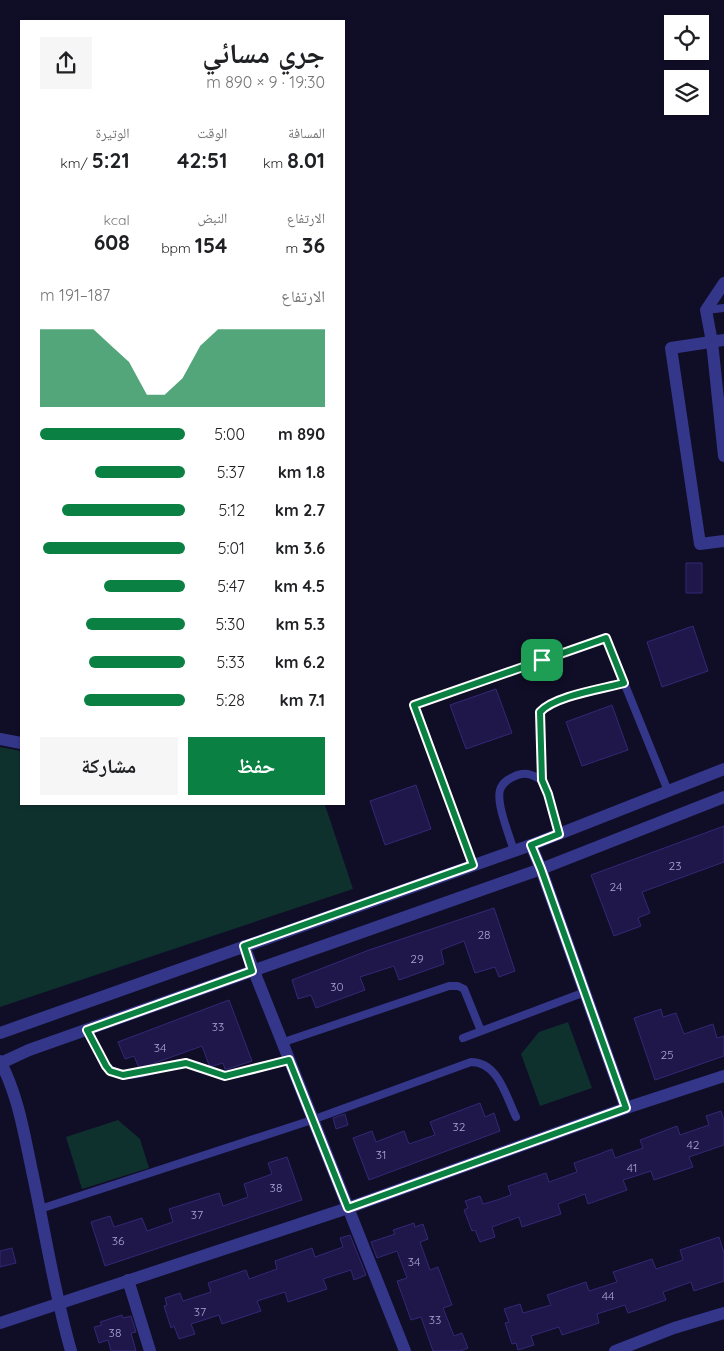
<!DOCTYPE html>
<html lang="ar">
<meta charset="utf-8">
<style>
body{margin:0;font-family:Quicksand,"Noto Naskh Arabic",sans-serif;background:#f6f6f6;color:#202124;direction:rtl;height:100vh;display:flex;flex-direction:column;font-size:19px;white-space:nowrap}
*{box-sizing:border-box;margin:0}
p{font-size:16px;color:#757577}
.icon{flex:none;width:28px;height:28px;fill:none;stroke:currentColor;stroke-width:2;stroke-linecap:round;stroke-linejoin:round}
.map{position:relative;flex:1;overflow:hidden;direction:ltr}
.panel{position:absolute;left:20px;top:20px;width:325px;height:785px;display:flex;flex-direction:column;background:#fff;border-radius:0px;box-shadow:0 1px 4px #0004;direction:rtl}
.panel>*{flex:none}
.fabs{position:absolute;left:664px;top:15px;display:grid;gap:10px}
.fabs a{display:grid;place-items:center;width:45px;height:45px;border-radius:0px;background:#fff;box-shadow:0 1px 4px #0004;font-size:25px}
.pin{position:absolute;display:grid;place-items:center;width:42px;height:42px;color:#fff;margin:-21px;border-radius:10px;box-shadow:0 2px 8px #0006}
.round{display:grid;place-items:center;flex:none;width:52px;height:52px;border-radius:0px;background:#f6f6f6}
.overview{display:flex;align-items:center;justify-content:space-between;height:85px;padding:0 20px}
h1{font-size:28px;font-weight:800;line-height:38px}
.metrics{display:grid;grid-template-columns:repeat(3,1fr);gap:8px;height:85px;padding:5px 20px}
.metrics div{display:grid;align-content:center}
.metrics b{font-size:21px;font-weight:800}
.metrics small{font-size:14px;font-weight:400}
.metrics p{font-size:14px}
.chart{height:140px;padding:10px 20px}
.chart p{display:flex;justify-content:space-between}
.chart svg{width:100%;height:90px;margin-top:5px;fill:#0b8043;opacity:.7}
.cta{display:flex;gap:10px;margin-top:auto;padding:10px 20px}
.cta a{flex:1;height:58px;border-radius:0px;background:#0b8043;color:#fff;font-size:20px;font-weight:800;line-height:58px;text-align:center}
.cta a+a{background:#f6f6f6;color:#202124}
ul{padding:0 20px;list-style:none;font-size:16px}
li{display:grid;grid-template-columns:80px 60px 1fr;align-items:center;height:38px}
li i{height:12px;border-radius:6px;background:#0b8043}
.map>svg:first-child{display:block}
.green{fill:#0f312e}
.building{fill:#1f1749;stroke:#332877}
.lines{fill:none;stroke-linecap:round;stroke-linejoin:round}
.service{stroke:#343689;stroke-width:8}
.minor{stroke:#343689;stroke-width:12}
.tertiary{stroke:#343689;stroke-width:12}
.route-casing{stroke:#fff;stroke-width:10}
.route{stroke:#0b8043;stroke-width:6}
.labels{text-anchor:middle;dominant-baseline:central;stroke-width:5;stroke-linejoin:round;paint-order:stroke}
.number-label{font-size:12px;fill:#a8a4d2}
</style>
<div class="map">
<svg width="724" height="1351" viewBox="0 0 724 1351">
<rect width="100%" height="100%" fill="#100d27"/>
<path class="green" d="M 0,747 L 21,751 L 21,804 L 325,805 L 353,889 L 0,1007 Z
M 568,1022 L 592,1088 L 540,1106 L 521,1054 L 539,1032 Z
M 118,1120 L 140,1139 L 149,1168 L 82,1189 L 66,1137 Z"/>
<path class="building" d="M 686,563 L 702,563 L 702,593 L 686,593 Z
M 693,626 L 708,671 L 662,687 L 647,642 Z
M 496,689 L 512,733 L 466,749 L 450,705 Z
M 612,705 L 628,750 L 582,766 L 566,722 Z
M 416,785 L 431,829 L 385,845 L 370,801 Z
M 724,826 L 724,862 L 642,892 L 650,913 L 638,918 L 641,926 L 614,936 L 591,875 Z
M 494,908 L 515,971 L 499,977 L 495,967 L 475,973 L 464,941 L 441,950 L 444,964 L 399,980 L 394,966 L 360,977 L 365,990 L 316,1008 L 311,995 L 298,999 L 292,980 L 369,950 Z
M 229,1000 L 252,1061 L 228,1069 L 225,1069 L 223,1063 L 213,1066 L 209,1065 L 202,1046 L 141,1068 L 139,1068 L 134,1056 L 125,1059 L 118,1042 Z
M 661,1009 L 663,1017 L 676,1013 L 684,1034 L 713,1024 L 717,1038 L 724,1036 L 724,1056 L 655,1080 L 634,1018 Z
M 480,1103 L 485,1117 L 494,1113 L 500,1131 L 369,1180 L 353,1138 L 372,1131 L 376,1142 L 404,1131 L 409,1144 L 435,1135 L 430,1122 Z
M 721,1111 L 724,1121 L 724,1145 L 689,1157 L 693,1167 L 654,1180 L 651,1171 L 623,1180 L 627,1190 L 588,1204 L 585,1194 L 558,1204 L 561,1214 L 522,1227 L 519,1217 L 492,1227 L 495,1237 L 480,1242 L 475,1230 L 472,1231 L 464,1210 L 468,1208 L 465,1201 L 480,1196 L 483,1204 L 497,1200 L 511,1195 L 508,1186 L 546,1173 L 549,1182 L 577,1172 L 574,1163 L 597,1155 L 612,1149 L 615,1158 L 643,1148 L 640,1140 L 677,1126 L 680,1135 L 709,1125 L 706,1116 Z
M 345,1114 L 348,1125 L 336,1129 L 333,1118 Z
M 287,1157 L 302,1200 L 105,1266 L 91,1222 L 110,1216 L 114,1227 L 142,1218 L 147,1231 L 173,1222 L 169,1209 L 219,1193 L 223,1206 L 248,1197 L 244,1184 L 272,1174 L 268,1163 Z
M 414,1223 L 415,1227 L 423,1224 L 428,1239 L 420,1242 L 430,1270 L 438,1267 L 452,1305 L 443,1308 L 454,1336 L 462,1333 L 468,1348 L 460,1351 L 433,1351 L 421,1317 L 411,1320 L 397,1281 L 407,1278 L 397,1251 L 377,1258 L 371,1242 L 395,1234 L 393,1230 Z
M 350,1235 L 366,1275 L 354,1280 L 351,1270 L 323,1279 L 327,1289 L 288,1302 L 285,1292 L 257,1301 L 261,1311 L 222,1324 L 219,1315 L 191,1324 L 195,1334 L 179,1339 L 174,1326 L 171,1328 L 164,1306 L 167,1305 L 165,1298 L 180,1293 L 183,1301 L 211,1292 L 208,1283 L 246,1270 L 249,1279 L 277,1269 L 275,1261 L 312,1248 L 315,1257 L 343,1247 L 340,1238 Z
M 719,1237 L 724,1253 L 724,1281 L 694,1291 L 691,1282 L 663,1292 L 666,1300 L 643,1308 L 628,1313 L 625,1305 L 597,1314 L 599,1323 L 562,1335 L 559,1327 L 531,1336 L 534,1345 L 518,1350 L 516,1343 L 512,1344 L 505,1323 L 509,1322 L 504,1309 L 520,1304 L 523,1313 L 551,1305 L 547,1295 L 586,1282 L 589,1291 L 617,1282 L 613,1272 L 652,1259 L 656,1269 L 683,1260 L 680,1250 Z
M 12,1248 L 16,1263 L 0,1267 L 0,1251 Z
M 122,1315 L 123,1318 L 131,1316 L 136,1332 L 131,1333 L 136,1351 L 111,1351 L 108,1340 L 99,1343 L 94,1327 L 102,1325 L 100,1322 Z"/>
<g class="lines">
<path class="service" d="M 706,310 L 724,308
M 542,780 L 540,712 C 554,696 602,689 624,683
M 514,851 C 510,837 496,804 500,790 C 502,783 507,780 513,777 C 524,771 531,774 542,780 L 548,794 L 559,834
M 473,865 L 415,705 L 606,638 L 668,791
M 87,1030 L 105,1066 C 126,1086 158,1066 182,1063 C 196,1062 209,1073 222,1075 C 235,1077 274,1064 289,1060
M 463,1038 L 585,992
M 281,1043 L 449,986 L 458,986 L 464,989 L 481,1031
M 40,1209 L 312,1120 L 471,1062 C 498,1062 506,1096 516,1117"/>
<path class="minor" d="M 724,283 L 706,310 L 712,342 L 724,456
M 724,340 L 671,348 L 700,544 L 724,541
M 0,739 L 21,743
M 531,845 L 541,869 L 626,1108
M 244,946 L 405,1351
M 128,1280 L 150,1351
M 0,1323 L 348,1208 L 626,1108 L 724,1076
M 615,1351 L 674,1328 L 724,1313"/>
<path class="tertiary" d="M 0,1033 L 531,845 L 724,769
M 0,1061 C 18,1095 24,1133 32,1171 C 45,1231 54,1292 71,1351
M 1,1063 L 29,1050 L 541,869 L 724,797"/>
</g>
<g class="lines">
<g class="route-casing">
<path id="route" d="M 606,638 L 624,683 C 602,689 554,696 540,712 L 542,780 L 548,794 L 559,834 L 531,845 L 541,869 L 626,1108 L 348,1208 L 289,1060 L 225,1076 L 186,1063 L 123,1075 L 110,1071 L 106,1066 L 87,1030 L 252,971 L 244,946 L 473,865 L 414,705 Z"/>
</g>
<use href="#route" class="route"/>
</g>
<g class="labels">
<g class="number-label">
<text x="675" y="865">23</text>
<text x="616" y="886">24</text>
<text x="484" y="934">28</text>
<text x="417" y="958">29</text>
<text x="337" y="986">30</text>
<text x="218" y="1026">33</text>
<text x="160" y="1047">34</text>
<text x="667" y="1054">25</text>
<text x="459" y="1126">32</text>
<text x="693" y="1144">42</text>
<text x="381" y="1154">31</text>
<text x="632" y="1167">41</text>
<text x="276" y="1187">38</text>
<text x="197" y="1214">37</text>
<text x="118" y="1240">36</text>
<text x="414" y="1261">34</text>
<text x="608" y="1295">44</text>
<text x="200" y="1311">37</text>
<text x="435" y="1319">33</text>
<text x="115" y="1332">38</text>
</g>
</g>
</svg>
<div class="fabs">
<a><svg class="icon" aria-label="locate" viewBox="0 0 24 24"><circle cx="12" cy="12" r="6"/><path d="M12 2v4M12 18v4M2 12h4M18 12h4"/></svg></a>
<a><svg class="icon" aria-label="layers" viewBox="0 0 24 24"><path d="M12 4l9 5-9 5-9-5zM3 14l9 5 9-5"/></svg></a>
</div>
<div class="pin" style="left:542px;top:660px;background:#1e9e55"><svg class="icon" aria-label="arrive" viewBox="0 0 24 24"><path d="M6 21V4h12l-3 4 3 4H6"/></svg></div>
<section class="panel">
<div class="overview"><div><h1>جري مسائي</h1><p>19:30 · 9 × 890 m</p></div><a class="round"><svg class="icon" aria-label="share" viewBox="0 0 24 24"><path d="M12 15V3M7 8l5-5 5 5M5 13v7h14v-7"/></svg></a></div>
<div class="metrics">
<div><p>المسافة</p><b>8.01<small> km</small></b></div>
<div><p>الوقت</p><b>42:51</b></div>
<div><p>الوتيرة</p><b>5:21<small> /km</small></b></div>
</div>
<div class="metrics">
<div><p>الارتفاع</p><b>36<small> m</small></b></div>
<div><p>النبض</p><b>154<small> bpm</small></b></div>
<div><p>kcal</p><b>608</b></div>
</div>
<div class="chart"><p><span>الارتفاع</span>187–191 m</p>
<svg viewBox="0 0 160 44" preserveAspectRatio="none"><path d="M0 44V6L10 6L20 6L30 6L40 14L50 22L60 38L70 38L80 30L90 14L100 6L110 6L120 6L130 6L140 6L150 6L160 6V44z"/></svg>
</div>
<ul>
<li><b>890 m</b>5:00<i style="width:100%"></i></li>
<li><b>1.8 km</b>5:37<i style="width:62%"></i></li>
<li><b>2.7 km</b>5:12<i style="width:85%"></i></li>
<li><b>3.6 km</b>5:01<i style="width:98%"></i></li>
<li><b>4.5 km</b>5:47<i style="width:56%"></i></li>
<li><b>5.3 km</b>5:30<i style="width:68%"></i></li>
<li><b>6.2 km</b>5:33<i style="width:66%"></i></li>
<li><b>7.1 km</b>5:28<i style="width:70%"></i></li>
</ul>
<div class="cta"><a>حفظ</a><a>مشاركة</a></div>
</section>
</div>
